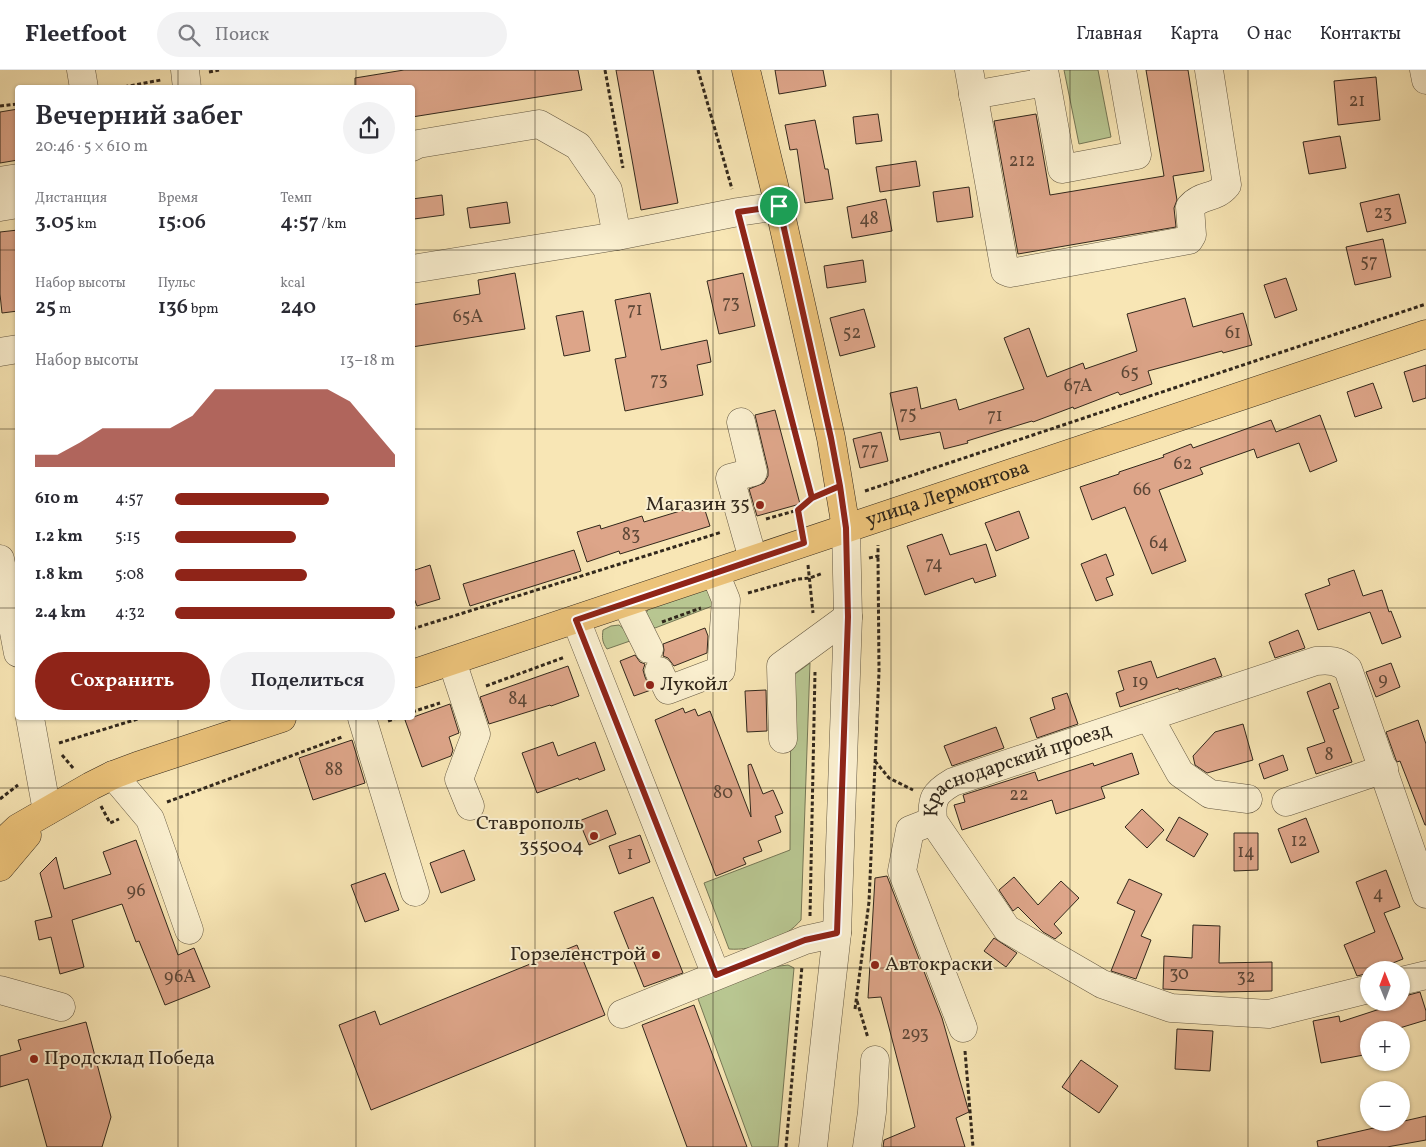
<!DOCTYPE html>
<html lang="ru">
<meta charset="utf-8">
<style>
body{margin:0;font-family:Vollkorn,serif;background:#f2f2f3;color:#2b2b33;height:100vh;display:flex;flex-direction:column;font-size:19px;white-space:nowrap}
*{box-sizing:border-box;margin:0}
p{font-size:16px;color:#7c7c81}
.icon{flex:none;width:28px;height:28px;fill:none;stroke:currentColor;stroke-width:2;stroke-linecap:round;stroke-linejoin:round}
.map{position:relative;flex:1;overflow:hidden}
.sheet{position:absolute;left:15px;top:15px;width:400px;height:635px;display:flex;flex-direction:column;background:#fff;border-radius:5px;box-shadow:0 1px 4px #0004}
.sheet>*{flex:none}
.needle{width:32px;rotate:359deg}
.tools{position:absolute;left:1360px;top:891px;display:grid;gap:10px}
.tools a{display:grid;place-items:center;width:50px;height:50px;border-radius:50%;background:#fff;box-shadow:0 1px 4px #0004;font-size:25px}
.pin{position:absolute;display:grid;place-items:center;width:42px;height:42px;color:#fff;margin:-21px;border:2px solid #fff;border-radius:50%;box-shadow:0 1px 5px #0007}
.round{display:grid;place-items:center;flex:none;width:52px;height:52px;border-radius:26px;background:#f2f2f3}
.headline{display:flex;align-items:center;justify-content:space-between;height:85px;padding:0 20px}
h1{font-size:28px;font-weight:600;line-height:38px}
.figures{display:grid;grid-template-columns:repeat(3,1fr);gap:8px;height:85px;padding:5px 20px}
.figures div{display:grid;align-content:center}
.figures b{font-size:21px;font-weight:600}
.figures small{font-size:14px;font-weight:400}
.figures p{font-size:14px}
.chart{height:140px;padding:10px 20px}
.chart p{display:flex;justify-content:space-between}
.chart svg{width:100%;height:90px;margin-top:5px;fill:#8f2418;opacity:.7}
.action{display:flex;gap:10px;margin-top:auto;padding:10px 20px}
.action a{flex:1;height:58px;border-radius:30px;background:#8f2418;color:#fff;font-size:20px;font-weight:600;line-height:58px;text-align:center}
.action a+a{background:#f2f2f3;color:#2b2b33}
ul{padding:0 20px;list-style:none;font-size:16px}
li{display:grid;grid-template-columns:80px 60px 1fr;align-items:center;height:38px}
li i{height:12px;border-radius:6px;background:#8f2418}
header{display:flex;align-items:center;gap:30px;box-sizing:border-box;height:70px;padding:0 25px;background:#fff;border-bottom:1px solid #e1e1e2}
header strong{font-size:24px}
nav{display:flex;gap:28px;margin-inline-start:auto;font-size:18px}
.search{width:350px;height:45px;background:#f2f2f3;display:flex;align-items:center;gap:12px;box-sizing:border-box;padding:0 18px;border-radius:28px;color:#7c7c81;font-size:19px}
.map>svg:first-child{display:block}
.green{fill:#b8c691;stroke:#757756}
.building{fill:#dda589;stroke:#32281c}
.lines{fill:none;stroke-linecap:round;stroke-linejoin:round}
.minor-casing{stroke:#645842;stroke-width:29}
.major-casing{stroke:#32281c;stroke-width:29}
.path{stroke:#32281c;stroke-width:3;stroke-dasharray:4 2.5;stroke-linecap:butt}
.minor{stroke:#faefcf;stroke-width:28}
.major{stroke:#ecc37a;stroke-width:28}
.route-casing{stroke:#fff;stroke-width:10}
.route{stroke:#8f2418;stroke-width:6}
.grid{fill:none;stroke:#32281c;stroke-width:1;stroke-opacity:0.55}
.poi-dot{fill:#8f2418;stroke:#faefcf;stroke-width:2}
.labels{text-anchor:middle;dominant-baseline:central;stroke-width:4;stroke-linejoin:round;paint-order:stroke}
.number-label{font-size:18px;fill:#5d4737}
.street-label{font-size:20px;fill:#32281c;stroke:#faefcf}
.poi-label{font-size:20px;fill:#32281c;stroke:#faefcf;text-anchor:end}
</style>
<header>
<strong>Fleetfoot</strong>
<div class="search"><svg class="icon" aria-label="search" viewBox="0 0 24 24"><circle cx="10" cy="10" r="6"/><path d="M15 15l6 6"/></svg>Поиск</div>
<nav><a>Главная</a><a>Карта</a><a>О нас</a><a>Контакты</a></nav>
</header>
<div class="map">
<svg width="1426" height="1077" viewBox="0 0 1426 1077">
<rect width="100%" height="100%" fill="#f8e6b5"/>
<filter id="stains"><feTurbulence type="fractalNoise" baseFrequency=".004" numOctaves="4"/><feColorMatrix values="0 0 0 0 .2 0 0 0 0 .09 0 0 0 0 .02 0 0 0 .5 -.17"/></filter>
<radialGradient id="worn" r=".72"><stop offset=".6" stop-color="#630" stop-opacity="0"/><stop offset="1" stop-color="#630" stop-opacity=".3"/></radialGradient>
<path class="green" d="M 1064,0 L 1098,0 L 1111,67 L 1079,74 Z
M 706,515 L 715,535 L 655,558 L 648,552 L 646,543 L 652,534 Z
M 619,555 L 624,559 L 630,571 L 607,579 C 602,572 602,568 603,560 L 611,556 Z
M 810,593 L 801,850 C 785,869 754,881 729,879 L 704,813 L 790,780 L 791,607 Z
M 788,895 L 794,898 L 778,1077 L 752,1077 L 697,926 L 764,898 Z"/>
<path class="building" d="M 404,0 L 578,0 L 582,20 L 412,47 L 412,18 L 355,18 L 355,8 Z
M 616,0 L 653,0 L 678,133 L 641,140 Z
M 775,0 L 823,0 L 826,16 L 779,24 Z
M 1146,0 L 1188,0 L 1204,101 L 1173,106 L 1177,130 L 1174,138 L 1176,157 L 1018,184 L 994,51 L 1036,44 L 1050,125 L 1164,106 Z
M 1376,7 L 1380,50 L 1338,55 L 1334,11 Z
M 18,39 L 18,90 L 0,93 L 0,42 Z
M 878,44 L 882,71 L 856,74 L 853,47 Z
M 815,50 L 825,99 L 828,99 L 833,129 L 805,133 L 797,79 L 790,80 L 785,55 Z
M 1340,66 L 1346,98 L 1309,104 L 1303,72 Z
M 916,91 L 920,116 L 880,122 L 876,97 Z
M 969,117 L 973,147 L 937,152 L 933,122 Z
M 1399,124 L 1406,153 L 1367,162 L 1360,133 Z
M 442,125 L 444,145 L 414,149 L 412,129 Z
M 886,129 L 892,161 L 852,168 L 847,137 Z
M 507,132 L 510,153 L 470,158 L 467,138 Z
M 18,160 L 18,241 L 2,243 L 0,224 L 0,162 Z
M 1383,169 L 1391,207 L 1355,215 L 1346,177 Z
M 863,190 L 866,212 L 827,218 L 824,196 Z
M 515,203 L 525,259 L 412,277 L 412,235 L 480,224 L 478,210 Z
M 743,203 L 755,256 L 719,264 L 707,211 Z
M 1286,208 L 1297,240 L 1275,248 L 1264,215 Z
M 650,223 L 661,280 L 707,270 L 711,292 L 697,295 L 703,325 L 625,341 L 615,289 L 626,287 L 615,230 Z
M 1185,228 L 1193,257 L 1243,243 L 1252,275 L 1223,283 L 1222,281 L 1148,301 L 1152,314 L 1120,325 L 1118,322 L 1074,339 L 1073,337 L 1033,352 L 1032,351 L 967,371 L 968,373 L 944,379 L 940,362 L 900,370 L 890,323 L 917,317 L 921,339 L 956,329 L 959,340 L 1024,319 L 1004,268 L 1029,258 L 1047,307 L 1083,293 L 1085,299 L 1137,281 L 1127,244 Z
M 864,239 L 875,277 L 840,286 L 830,248 Z
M 583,241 L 590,281 L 564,286 L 556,246 Z
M 1426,295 L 1426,328 L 1413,332 L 1404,302 Z
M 1373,313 L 1382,338 L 1355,347 L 1347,322 Z
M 775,340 L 800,434 L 757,446 L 749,419 L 764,413 L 768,406 L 768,399 L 755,345 Z
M 1320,345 L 1337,391 L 1310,402 L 1299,373 L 1257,388 L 1254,379 L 1200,398 L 1203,404 L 1159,420 L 1186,491 L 1152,504 L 1125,437 L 1092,450 L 1080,417 L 1119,404 L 1119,402 L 1164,387 L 1163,385 L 1191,374 L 1193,378 L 1271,350 L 1276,362 Z
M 881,362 L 888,391 L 860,398 L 853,369 Z
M 703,434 L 710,456 L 620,484 L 619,481 L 587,492 L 577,462 L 600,455 L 601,459 L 642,446 L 644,452 Z
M 1019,441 L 1029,468 L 996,481 L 985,453 Z
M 942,464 L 950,485 L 986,474 L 996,506 L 975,513 L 973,508 L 925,525 L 907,476 Z
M 574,480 L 581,501 L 470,536 L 463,514 Z
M 1106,484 L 1114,505 L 1106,508 L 1113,525 L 1096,531 L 1081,494 Z
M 430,495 L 440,529 L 417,536 L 412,523 L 412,501 Z
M 1354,500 L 1363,526 L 1382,520 L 1389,542 L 1391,541 L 1401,567 L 1382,574 L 1370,542 L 1318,560 L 1305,524 L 1330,515 L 1328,509 Z
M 705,558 L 708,566 L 707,583 L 674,596 L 668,588 L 663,586 L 664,580 L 663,574 Z
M 1298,560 L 1305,578 L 1275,588 L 1269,572 Z
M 635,585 L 640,592 L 645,594 L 643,600 L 645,607 L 651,620 L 634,626 L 620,591 Z
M 1215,588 L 1222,606 L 1179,620 L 1178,618 L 1120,637 L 1116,623 L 1124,620 L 1118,601 L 1151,591 L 1157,608 Z
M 1391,593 L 1400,617 L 1376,627 L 1366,602 Z
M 568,596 L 579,626 L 551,636 L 550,635 L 489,654 L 480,627 Z
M 1330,613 L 1339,638 L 1333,640 L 1352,692 L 1316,704 L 1307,678 L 1325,672 L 1307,622 Z
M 766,620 L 767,661 L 747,662 L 745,621 Z
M 1067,623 L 1078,654 L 1037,668 L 1030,648 L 1055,639 L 1052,628 Z
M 450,634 L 459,663 L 449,667 L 453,680 L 451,686 L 422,697 L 405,650 Z
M 683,638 L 685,643 L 695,639 L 698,646 L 710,641 L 751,747 L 748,695 L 751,694 L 763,724 L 773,720 L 783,743 L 775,746 L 781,762 L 758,771 L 762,781 L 743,788 L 746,794 L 716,806 L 655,650 Z
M 1418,650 L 1426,674 L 1426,755 L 1425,755 L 1400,691 L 1397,692 L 1396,690 L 1386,662 Z
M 1243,654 L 1253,690 L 1207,703 L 1195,695 L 1193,686 L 1215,662 Z
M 996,657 L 1004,678 L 952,696 L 944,676 Z
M 352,670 L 365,713 L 313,730 L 299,688 Z
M 553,672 L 558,686 L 595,672 L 605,700 L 579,710 L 578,708 L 537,723 L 522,683 Z
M 1132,683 L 1139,704 L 1101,717 L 1105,728 L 1056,744 L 1052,730 L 962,760 L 954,735 L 965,732 L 963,725 L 1035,702 L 1038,711 L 1093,693 L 1094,696 Z
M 1283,685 L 1288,700 L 1264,709 L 1259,694 Z
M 1142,739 L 1164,760 L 1147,778 L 1125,757 Z
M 607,740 L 616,764 L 589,775 L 579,751 Z
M 1179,747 L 1208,764 L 1194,787 L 1166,770 Z
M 1306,748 L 1319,782 L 1291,793 L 1278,759 Z
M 1234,763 L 1258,763 L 1258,800 L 1234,801 Z
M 640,765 L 650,792 L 619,804 L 609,776 Z
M 136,770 L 178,885 L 194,878 L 210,917 L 165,935 L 139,871 L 136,872 L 122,834 L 72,850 L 84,897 L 60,904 L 51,867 L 39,870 L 35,851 L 52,847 L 40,803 L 56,787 L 64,819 L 111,804 L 103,782 Z
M 464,780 L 475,810 L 441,823 L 430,793 Z
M 1386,800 L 1400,837 L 1384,843 L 1403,889 L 1375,900 L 1369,900 L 1369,903 L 1357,906 L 1344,875 L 1375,862 L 1356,812 Z
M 385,803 L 399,840 L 365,852 L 351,815 Z
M 887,806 L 942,948 L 969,1042 L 956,1048 L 965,1077 L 883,1077 L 884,1070 L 915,1057 L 881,927 L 868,928 L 875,808 Z
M 1014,807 L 1038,835 L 1061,811 L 1079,828 L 1054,854 L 1062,863 L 1055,869 L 1043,862 L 1018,837 L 1013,841 L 999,820 Z
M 1129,809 L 1162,824 L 1141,866 L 1151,870 L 1136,909 L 1111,901 L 1135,841 L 1117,833 Z
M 653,827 L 683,903 L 644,917 L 614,842 Z
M 1193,855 L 1220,856 L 1219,893 L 1272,892 L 1272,921 L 1221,922 L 1163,919 L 1164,886 L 1192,888 Z
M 994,868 L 1017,883 L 1006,897 L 984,881 Z
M 577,875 L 605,945 L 371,1040 L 339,955 L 375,941 L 380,955 Z
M 1420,922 L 1426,941 L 1426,950 L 1393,960 L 1369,960 L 1369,984 L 1321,993 L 1313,951 L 1339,946 L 1340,952 L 1386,937 L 1385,932 L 1401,932 L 1401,927 Z
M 694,935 L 747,1077 L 687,1077 L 642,955 Z
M 86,952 L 111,1047 L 102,1077 L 47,1077 L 28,1009 L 0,1017 L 0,986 L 21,980 L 18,970 Z
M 1177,959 L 1213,961 L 1210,1001 L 1175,999 Z
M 1081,990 L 1118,1016 L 1099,1043 L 1062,1017 Z
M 1426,1046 L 1426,1070 L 1387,1077 L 1318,1077 L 1317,1071 Z"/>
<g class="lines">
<g class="minor-casing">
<g id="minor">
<path d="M 81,0 L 84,18"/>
<path d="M 185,0 L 187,18"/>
<path d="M 969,0 L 1005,201 L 1010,203 L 1189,170 L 1192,165 L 1190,137 C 1202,123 1215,130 1227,115 L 1209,0"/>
<path d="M 1044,0 L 1062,99 L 1137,85 L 1122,0"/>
<path d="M 1424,0 L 1426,10"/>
<path d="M 973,25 L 1046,12"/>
<path d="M 412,77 L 418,74 L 539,54 L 578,76 L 608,120 L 617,166"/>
<path d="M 0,111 L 18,108"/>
<path d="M 0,137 L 18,134"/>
<path d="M 412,199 L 617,166 L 738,142 L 779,136"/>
<path d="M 0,282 L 18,279"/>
<path d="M 741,352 L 753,402 L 730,408 L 753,489"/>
<path d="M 0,489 L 18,583"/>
<path d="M 626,533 L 649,579"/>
<path d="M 576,550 L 716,905"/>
<path d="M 452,591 L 476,664 L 459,709 L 470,736"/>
<path d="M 659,601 L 668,620 L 721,600 L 726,530 L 715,503"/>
<path d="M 1149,647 L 1180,703 L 1210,724 L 1248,729"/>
<path d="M 30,648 L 47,741"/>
<path d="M 362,648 L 415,822"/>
<path d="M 783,669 L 781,596 L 848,547"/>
<path d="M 113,705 L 150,749 L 189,860"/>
<path d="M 1286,732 L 1384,699"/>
<path d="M 933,751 L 910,760 L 902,801 L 963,958"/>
<path d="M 1401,911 L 1426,905"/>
<path id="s1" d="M 1369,919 L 1269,944 L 1171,938 L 1102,914 L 1007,859 L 933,751 C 931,729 934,723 953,712 L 1316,591 C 1329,590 1338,590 1348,599 L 1426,824"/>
<path d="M 0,920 L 61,937"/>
<path d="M 622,944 L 805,870 L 837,863"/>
<path d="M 813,1077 L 837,863 L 848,547 L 846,458"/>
<path d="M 867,1077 L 872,1042 L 875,990"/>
</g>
</g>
<g class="major-casing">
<g id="major">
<path d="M 746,0 L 779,136 L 831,368 L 846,458"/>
<path id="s2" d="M 412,604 L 1426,264"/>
<path d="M 0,775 L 18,758 L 91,716 L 113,705 L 137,696 L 282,648"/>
<path d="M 0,797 L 27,765"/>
</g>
</g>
<path class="path" d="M 605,0 L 623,98
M 698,0 L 732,119
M 209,2 L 219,0
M 118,18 L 161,10
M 0,36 L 18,34
M 743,164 L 812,428 L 818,426
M 865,421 L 1426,234
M 798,440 L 799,449
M 766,449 L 798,440 L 812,428
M 869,488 L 878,486 L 878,475
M 808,495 L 813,543
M 748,523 L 798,509 L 810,508 L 823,503
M 662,552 L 701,538
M 412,559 L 722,462
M 486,616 L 565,587
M 412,642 L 440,633
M 388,651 L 397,648
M 59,673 L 141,648
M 62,685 L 74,699
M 875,691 L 889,708 L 913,720
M 0,729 L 18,715
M 167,732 L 342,667
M 101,736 L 110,753 L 119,749
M 810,846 L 815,602
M 857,931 L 868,968
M 855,939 L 869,832 L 879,602 L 878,486
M 965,981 L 973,1077
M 786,1077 L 802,896"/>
<use href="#minor" class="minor"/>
<use href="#major" class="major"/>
</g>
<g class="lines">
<g class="route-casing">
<path id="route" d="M 779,136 L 831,368 L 840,416 L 812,428 L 798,440 L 804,473 L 576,550 L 716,905 L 805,870 L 837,863 L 848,547 L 846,458 L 840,416 L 812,428 L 738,142 L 779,136"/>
</g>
<use href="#route" class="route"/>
</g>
<path class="grid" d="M 178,0 L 178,18M 356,0 L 356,18M 535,0 L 535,1077M 713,0 L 713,1077M 891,0 L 891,1077M 1070,0 L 1070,1077M 1248,0 L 1248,1077M 0,180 L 18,180M 412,180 L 1426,180M 0,359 L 18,359M 412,359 L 1426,359M 0,538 L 18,538M 412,538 L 1426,538M 178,648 L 178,1077M 356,648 L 356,1077M 0,718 L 1426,718M 0,898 L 1426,898"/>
<g class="poi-dot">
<circle cx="760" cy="435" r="5"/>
<circle cx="650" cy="615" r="5"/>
<circle cx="594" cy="766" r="5"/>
<circle cx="656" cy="885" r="5"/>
<circle cx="875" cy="895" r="5"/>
<circle cx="34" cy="989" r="5"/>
</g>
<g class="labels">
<g class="number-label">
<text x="1357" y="31">21</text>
<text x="1022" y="91">212</text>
<text x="1383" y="143">23</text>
<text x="869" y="149">48</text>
<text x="1369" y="192">57</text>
<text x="731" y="233">73</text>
<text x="635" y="240">71</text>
<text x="468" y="247">65А</text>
<text x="852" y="263">52</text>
<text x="1233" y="263">61</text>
<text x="1130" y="303">65</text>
<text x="659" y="310">73</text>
<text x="1078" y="316">67А</text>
<text x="908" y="344">75</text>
<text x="995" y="346">71</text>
<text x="870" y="380">77</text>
<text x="1183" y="394">62</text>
<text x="1142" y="420">66</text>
<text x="631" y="465">83</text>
<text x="1159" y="473">64</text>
<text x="934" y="494">74</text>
<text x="1383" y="610">9</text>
<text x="1140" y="612">19</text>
<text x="518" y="629">84</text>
<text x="1329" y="685">8</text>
<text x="334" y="700">88</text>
<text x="723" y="723">80</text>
<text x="1019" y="725">22</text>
<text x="1299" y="771">12</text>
<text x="1246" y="782">14</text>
<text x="630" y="784">1</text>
<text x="136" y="821">96</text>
<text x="1378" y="824">4</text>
<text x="1179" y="904">30</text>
<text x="180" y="907">96А</text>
<text x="1246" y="907">32</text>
<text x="915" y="964">293</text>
</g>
<g class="street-label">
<text stroke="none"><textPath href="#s2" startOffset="565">улица Лермонтова</textPath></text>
<text stroke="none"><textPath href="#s1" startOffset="624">Краснодарский проезд</textPath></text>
</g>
<g class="poi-label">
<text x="750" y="435">Магазин 35</text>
<text x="660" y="615" text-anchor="start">Лукойл</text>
<text x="584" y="754">Ставрополь<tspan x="584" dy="23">355004</tspan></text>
<text x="646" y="885">Горзеленстрой</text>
<text x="885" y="895" text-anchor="start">Автокраски</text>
<text x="44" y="989" text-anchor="start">Продсклад Победа</text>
</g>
</g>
<rect width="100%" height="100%" filter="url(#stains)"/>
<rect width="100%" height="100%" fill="url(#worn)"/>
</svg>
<div class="tools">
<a><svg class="needle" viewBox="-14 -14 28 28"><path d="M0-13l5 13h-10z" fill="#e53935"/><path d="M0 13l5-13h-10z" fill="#7c7c81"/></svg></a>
<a>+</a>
<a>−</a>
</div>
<div class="pin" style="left:779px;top:136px;background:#1e9e55"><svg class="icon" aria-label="arrive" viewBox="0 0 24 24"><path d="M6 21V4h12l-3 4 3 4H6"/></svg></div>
<section class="sheet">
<div class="headline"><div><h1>Вечерний забег</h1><p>20:46 · 5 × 610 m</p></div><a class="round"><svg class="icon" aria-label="share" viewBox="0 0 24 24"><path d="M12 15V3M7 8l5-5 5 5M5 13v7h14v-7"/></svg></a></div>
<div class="figures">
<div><p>Дистанция</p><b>3.05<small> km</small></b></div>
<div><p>Время</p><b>15:06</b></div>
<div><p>Темп</p><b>4:57<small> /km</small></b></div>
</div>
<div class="figures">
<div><p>Набор высоты</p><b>25<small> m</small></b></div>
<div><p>Пульс</p><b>136<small> bpm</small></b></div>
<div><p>kcal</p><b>240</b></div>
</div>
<div class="chart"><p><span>Набор высоты</span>13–18 m</p>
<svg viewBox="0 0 160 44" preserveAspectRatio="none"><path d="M0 44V38L10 38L20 32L30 25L40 25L50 25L60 25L70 19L80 6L90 6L100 6L110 6L120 6L130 6L140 12L150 25L160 38V44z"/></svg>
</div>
<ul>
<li><b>610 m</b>4:57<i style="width:70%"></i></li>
<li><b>1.2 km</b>5:15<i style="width:55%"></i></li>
<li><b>1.8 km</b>5:08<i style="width:60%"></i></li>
<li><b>2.4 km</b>4:32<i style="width:100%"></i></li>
</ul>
<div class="action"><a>Сохранить</a><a>Поделиться</a></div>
</section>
</div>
